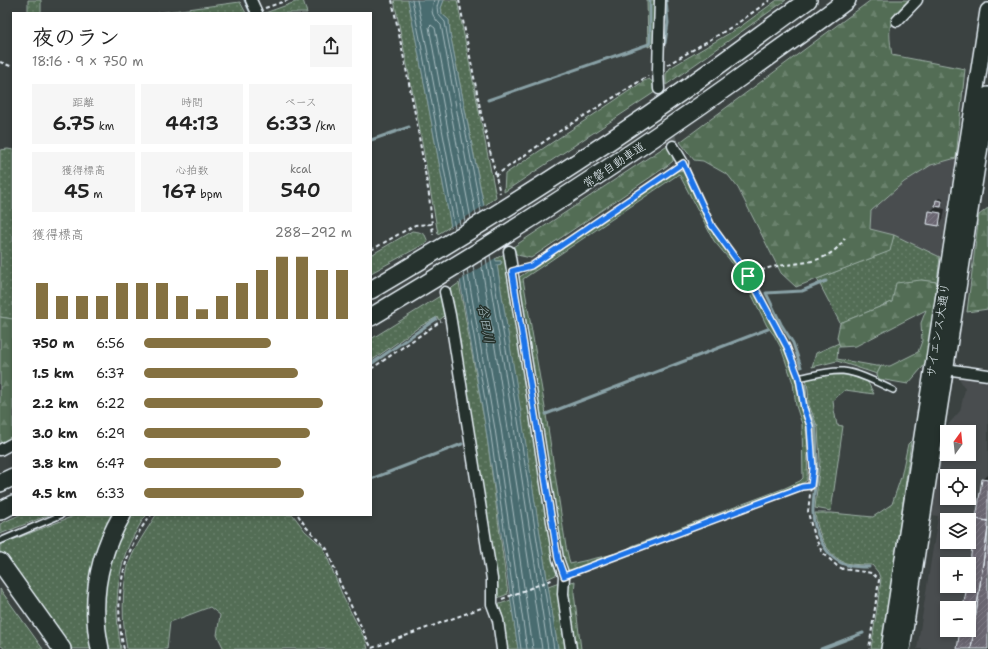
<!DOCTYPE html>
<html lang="ja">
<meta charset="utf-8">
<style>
body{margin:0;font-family:"Shantell Sans","Klee One",sans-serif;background:#f6f6f6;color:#222;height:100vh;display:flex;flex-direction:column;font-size:15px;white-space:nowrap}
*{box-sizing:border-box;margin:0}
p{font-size:13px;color:#767676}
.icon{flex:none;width:22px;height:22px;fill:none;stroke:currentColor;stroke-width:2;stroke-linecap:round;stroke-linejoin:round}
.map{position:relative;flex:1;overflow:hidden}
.details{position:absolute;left:12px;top:12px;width:360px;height:504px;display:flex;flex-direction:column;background:#fff;border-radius:0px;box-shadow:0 2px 6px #0003}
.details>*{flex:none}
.needle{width:26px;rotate:15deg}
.buttons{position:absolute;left:940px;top:425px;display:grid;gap:8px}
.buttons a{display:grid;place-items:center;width:36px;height:36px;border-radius:0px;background:#fff;box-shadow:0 2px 6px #0003;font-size:20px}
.pin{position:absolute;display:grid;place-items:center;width:34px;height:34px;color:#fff;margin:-17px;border:2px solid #fff;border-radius:50%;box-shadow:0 1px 4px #0007}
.round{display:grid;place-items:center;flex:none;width:42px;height:42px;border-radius:0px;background:#f6f6f6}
.summary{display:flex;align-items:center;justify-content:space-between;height:68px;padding:0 20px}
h1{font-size:22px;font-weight:600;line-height:30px}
.stats{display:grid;grid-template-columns:repeat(3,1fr);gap:6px;height:68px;padding:4px 20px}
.stats div{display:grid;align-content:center;border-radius:0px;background:#f6f6f6;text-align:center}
.stats b{font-size:20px;font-weight:600}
.stats small{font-size:11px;font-weight:400}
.stats p{font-size:11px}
.chart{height:112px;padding:8px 20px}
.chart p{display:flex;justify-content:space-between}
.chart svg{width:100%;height:72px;margin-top:4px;stroke:#857141;stroke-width:6}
ul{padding:0 20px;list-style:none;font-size:13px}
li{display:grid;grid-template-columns:64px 48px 1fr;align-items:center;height:30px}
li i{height:10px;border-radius:5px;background:#857141}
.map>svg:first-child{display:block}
.built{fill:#494d4f;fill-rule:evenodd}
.green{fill:url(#green-dots);stroke:#9dafa6}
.forest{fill:url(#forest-firs);stroke:#9dafa6}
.water{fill:#496c6f;stroke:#89a1a6}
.pier{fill:#3b4241}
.shadow{fill:#0007}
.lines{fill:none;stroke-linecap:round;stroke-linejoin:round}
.shore{stroke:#a8bcc1;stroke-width:1}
.stream{stroke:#89a1a6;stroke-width:3}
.building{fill:url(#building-hatch);stroke:#e8f1f8}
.minor-tunnel{stroke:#555c5c;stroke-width:10;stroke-dasharray:10 5;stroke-linecap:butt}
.service-casing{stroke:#e8f1f8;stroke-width:8}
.minor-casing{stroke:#e8f1f8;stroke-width:13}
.primary-casing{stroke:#e8f1f8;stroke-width:18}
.motorway-casing{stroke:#e8f1f8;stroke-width:20}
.path{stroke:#e8f1f8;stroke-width:2;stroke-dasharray:4 3;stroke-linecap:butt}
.service{stroke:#26332d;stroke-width:5}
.minor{stroke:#26332d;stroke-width:10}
.primary{stroke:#26332d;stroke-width:15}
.motorway{stroke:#26332d;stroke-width:17}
.route-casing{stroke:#fff;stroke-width:8}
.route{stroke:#1a73e8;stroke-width:5}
.labels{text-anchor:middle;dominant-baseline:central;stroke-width:3;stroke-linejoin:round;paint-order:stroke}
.street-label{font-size:12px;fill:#e8f1f8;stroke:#26332d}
.water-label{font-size:13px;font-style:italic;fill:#a8bcc1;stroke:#26332d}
</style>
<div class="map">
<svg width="988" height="649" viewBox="0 0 988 649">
<defs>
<pattern id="green-dots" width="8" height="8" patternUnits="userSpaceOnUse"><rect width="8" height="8" fill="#526d54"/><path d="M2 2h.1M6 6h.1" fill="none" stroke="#6b826d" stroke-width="1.8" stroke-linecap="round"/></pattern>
<pattern id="forest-firs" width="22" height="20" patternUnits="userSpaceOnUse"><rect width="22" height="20" fill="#526d54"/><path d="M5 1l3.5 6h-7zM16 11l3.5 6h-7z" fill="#6b826d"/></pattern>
<pattern id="building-hatch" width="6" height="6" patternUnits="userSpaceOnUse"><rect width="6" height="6" fill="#6b6671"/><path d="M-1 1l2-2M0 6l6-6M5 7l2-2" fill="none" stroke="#807c86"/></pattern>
</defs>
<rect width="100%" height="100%" fill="#3b4241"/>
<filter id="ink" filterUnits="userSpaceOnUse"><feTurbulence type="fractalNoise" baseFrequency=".025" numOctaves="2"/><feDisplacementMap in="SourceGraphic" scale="8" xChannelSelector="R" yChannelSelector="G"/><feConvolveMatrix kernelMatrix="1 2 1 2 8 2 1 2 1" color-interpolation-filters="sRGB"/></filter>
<g filter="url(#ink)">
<path class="built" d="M 956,158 L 940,257 L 894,235 L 870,230 L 871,211 L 904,182 L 931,165 Z
M 958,376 L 988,379 L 988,649 L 917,649 L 938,516 L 932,515 L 946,427 L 960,411 L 965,389 ZM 947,432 L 969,432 L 969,454 L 947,454 ZM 947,476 L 969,476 L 969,498 L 947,498 ZM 947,520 L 969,520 L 969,542 L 947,542 ZM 947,564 L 969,564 L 969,586 L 947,586 ZM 947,608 L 969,608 L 969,630 L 947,630 Z"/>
<path class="green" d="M 28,0 L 41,0 L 41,13 L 28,13 Z
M 301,0 L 303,0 L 307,13 L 265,13 Z
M 394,0 L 408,0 L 416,40 L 451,226 L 438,234 L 417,114 Z
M 444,0 L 457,0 L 496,197 L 484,206 L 450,33 L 449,20 L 442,14 L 441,8 Z
M 647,0 L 656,0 L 654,44 L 648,47 Z
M 240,2 L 246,13 L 158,13 Z
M 8,149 L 13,150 L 13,319 L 0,317 L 0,150 Z
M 678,170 L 684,171 L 708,224 L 744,273 L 785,346 L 796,379 L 801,407 L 806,424 L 808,449 L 807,480 L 801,485 L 627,550 L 632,546 L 785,488 L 800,481 L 803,478 L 802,424 L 796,406 L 793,383 L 781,348 L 774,335 L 767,326 L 747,285 L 729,259 L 714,241 L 679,174 L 523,279 L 545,408 L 566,547 L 570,564 L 614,554 L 568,572 L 564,569 L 518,278 Z
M 412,231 L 419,232 L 425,235 L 428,242 L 371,273 L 371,255 Z
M 894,235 L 940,257 L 937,282 L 921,280 L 892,302 L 840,323 L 817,279 L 889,251 Z
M 506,253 L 560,573 L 547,579 L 497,265 L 501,264 L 501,261 L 496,261 L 495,259 Z
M 459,283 L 486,430 L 508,594 L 495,599 L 498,588 L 494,567 L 462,356 L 449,290 Z
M 440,296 C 447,305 451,313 439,320 L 437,317 L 419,327 L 371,361 L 371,339 Z
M 839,343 L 840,347 L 838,347 L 837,359 L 876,366 L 881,366 L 877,374 L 837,361 L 812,367 L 816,353 Z
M 827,375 L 844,375 L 866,379 L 874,394 L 845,390 L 833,400 L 834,410 L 837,425 L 843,426 L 831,511 L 815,508 L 820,461 L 818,428 L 809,405 L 808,389 L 806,378 Z
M 911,441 L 900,525 L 881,649 L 871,649 L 881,580 L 878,572 L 872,565 C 864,565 854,565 846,563 C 827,557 817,531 815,513 L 832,513 L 873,517 L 892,504 L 901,477 L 908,444 Z
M 19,515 L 49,515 L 0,534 L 0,524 Z
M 76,515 L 118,515 L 95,649 L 70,649 L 0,552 L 0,545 Z
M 130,515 L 147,515 L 143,519 C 137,530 130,541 126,552 C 115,585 115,616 121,649 L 107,649 L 103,628 L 104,583 L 114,546 Z
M 156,515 L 293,515 L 305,531 L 323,547 L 344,599 L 366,641 L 368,649 L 224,649 L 217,635 L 220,615 L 210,607 L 170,622 L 167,649 L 127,649 C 122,622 121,590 129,563 C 135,546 147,530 156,515 Z
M 562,581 L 568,649 L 558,649 L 548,586 Z
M 575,581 L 574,593 L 581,649 L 575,649 L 569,612 L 567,583 Z
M 0,589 L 43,649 L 5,649 L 0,645 Z
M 511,600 L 518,649 L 507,649 L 497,605 Z"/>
<path class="forest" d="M 777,0 L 786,0 L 666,85 L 666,74 L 670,68 L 740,27 Z
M 871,0 L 909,0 C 904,4 899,9 895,14 C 887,24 890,42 892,55 L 965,69 L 956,158 L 931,165 L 904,182 L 871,211 L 870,229 L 894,235 L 890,251 L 796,287 L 781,273 L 738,188 L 728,175 L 703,161 L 694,160 L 680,142 Z
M 649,79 L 655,84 L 655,92 L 504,192 L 505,174 L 644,81 Z
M 669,144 L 673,155 L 673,161 L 667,166 L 531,258 L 517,255 L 513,247 Z
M 988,208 L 988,309 L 967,312 L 979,215 Z
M 921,280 L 937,282 L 927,362 L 908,384 L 879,379 L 877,374 L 881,366 L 890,366 L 918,352 L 922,341 L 921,323 L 926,310 L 856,346 L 840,347 L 837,337 L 840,323 L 892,302 L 896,283 Z
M 0,317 L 13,319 L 13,437 L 0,444 Z"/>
<path class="water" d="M 408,0 L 444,0 L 441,8 L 442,14 L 449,20 L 450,33 L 483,202 L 496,261 L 501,261 L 501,264 L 497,265 L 522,419 L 558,649 L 518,649 L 486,430 L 449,216 L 416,40 Z"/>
<path class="pier" d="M 485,205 L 497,257 L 458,282 L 449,228 Z"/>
<path class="shadow" d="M 939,198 L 943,199 L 943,204 L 941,206 L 937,200 Z
M 935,207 L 945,209 L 943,220 L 938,225 L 930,212 Z
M 988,475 L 988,649 L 958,649 L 961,630 L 969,630 L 969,608 L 964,608 L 968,586 L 969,586 L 969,576 L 983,480 Z"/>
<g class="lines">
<path class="shore" d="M 412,0 L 420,39 L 455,228
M 417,0 L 425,38 L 460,225
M 434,0 C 430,13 432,16 441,25 L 476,215
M 439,0 L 437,7 L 438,14 L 445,22 L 447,34 L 481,212
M 465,222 L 429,27 L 431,25 L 435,28 L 471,219
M 490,255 L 518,420 L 554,649
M 486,258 L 513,421 L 548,649
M 481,261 L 507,422 L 542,649
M 473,266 L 501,428 L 533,649
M 467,269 L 495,429 L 527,649
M 463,272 L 490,429 L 521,649"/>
<path class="stream" d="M 245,0 L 251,13
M 665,43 L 668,23 L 666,0
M 488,100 L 649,44 L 650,42 L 650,0
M 371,140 L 409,127
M 371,364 L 436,319
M 801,367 L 793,343 L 781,324 L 766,293 L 802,291 L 826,281
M 805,385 C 806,392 805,400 807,406 C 809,413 813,419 815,426 C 817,436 816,447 817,457 C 818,475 813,491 813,509 C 812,529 826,560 847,565 C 854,567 862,567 869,567
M 546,414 L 768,329
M 371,479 L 462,444
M 821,649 L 863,633"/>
</g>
<path class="building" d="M 936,200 L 942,201 L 941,207 L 935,206 Z
M 929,211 L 941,213 L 939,226 L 927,224 Z
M 982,479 L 988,480 L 988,521 L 976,519 Z
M 976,519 L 988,521 L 988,528 L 971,649 L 957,649 L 960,630 L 969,630 L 969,608 L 963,608 L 967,586 L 969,586 L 969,569 Z
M 988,528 L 988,649 L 971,649 Z"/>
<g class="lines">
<path class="minor-tunnel" d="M 659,89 L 673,146"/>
<g class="service-casing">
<path id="service" d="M 799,378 C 813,375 828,370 843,371 C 860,373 878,383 893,390
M 0,541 L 61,515"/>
</g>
<g class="minor-casing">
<path id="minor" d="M 251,0 L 257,13
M 897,21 L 917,0
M 659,89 L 658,70 L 660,0
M 673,146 L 683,163
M 509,251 L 558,559 L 564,576 L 563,594 L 571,649
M 445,292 L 450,315 L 492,579 L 492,604 L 498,620 L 502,649
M 945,369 L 988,375
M 0,450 L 13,443"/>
</g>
<g class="primary-casing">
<path id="primary" d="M 889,649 L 988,11
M 902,649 L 988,95"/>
</g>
<g class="motorway-casing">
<path id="motorway" d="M 371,290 C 464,235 556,178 645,117 C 701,79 754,39 808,0
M 371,317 C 503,238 632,156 756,66 C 786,44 817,23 847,0
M 0,483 L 13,477
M 0,511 L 13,504
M 0,562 L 62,649
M 100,649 C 90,602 98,556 122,515"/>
</g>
<path class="path" d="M 392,0 L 414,108 L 429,195 L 433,235
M 459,0 L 481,113 L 500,193
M 265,8 L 288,0
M 0,62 L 13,67
M 667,65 L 735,25 L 770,0
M 688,171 L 712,226 L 750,279 L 787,347 L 797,372
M 495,176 L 555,134 L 648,76
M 371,250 L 415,225 L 433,224
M 522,268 L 531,266 L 675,168
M 748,276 C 756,273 764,269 772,267 C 799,262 829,265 845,238
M 371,369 L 441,321
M 800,384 L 804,408 L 810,426 L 812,443 L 813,468 L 808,512 L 813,533 L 822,552 L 837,566 L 843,569 L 872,573 L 879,580 L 869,649
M 298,515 L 306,527 L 327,549 L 340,583 L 372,649
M 573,573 L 802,487 L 811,486
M 502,599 L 554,579
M 372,648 L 484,607
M 124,649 C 113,604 121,551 151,515"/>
<use href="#service" class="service"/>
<use href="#minor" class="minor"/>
<use href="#primary" class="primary"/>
<use href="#motorway" class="motorway"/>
</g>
</g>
<g class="lines" filter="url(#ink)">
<g class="route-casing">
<path id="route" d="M 683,163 L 712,226 L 750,278 L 787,347 L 799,378 L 804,408 L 810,426 L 813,468 L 811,486 L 802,487 L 564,576 L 558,559 L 512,271 L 531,266 Z"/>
</g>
<use href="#route" class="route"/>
</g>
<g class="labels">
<g class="street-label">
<text transform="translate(614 165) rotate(-34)">常磐自動車道</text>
<text transform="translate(938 330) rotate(-81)">サイエンス大通り</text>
</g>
<g class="water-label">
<text transform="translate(486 324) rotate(80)">谷田川</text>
</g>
</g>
</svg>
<div class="buttons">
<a><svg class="needle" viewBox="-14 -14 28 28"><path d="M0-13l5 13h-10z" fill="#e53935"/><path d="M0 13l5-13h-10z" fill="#767676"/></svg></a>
<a><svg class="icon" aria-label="locate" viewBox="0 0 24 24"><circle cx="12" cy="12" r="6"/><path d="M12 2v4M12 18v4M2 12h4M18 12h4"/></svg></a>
<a><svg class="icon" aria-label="layers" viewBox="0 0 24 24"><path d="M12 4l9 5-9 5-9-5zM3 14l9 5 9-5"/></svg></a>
<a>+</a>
<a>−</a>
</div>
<div class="pin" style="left:748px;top:276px;background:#1e9e55"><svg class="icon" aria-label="arrive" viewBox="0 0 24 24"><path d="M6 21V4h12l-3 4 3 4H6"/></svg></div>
<section class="details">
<div class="summary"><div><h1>夜のラン</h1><p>18:16 · 9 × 750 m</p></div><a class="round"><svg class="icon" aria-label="share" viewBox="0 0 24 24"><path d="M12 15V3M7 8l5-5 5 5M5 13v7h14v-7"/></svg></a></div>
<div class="stats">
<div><p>距離</p><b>6.75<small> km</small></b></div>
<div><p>時間</p><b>44:13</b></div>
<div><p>ペース</p><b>6:33<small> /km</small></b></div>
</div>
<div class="stats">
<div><p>獲得標高</p><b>45<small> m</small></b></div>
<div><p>心拍数</p><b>167<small> bpm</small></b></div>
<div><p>kcal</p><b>540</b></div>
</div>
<div class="chart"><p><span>獲得標高</span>288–292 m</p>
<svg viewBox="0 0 160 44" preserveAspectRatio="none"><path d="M5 44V22M15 44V30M25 44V30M35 44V30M45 44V22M55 44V22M65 44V22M75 44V30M85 44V38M95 44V30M105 44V22M115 44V14M125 44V6M135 44V6M145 44V14M155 44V14"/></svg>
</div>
<ul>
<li><b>750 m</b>6:56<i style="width:61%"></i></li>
<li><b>1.5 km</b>6:37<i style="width:74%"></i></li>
<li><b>2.2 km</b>6:22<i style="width:86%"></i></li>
<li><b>3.0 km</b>6:29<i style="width:80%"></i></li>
<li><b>3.8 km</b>6:47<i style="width:66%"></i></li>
<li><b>4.5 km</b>6:33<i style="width:77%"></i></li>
</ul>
</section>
</div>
